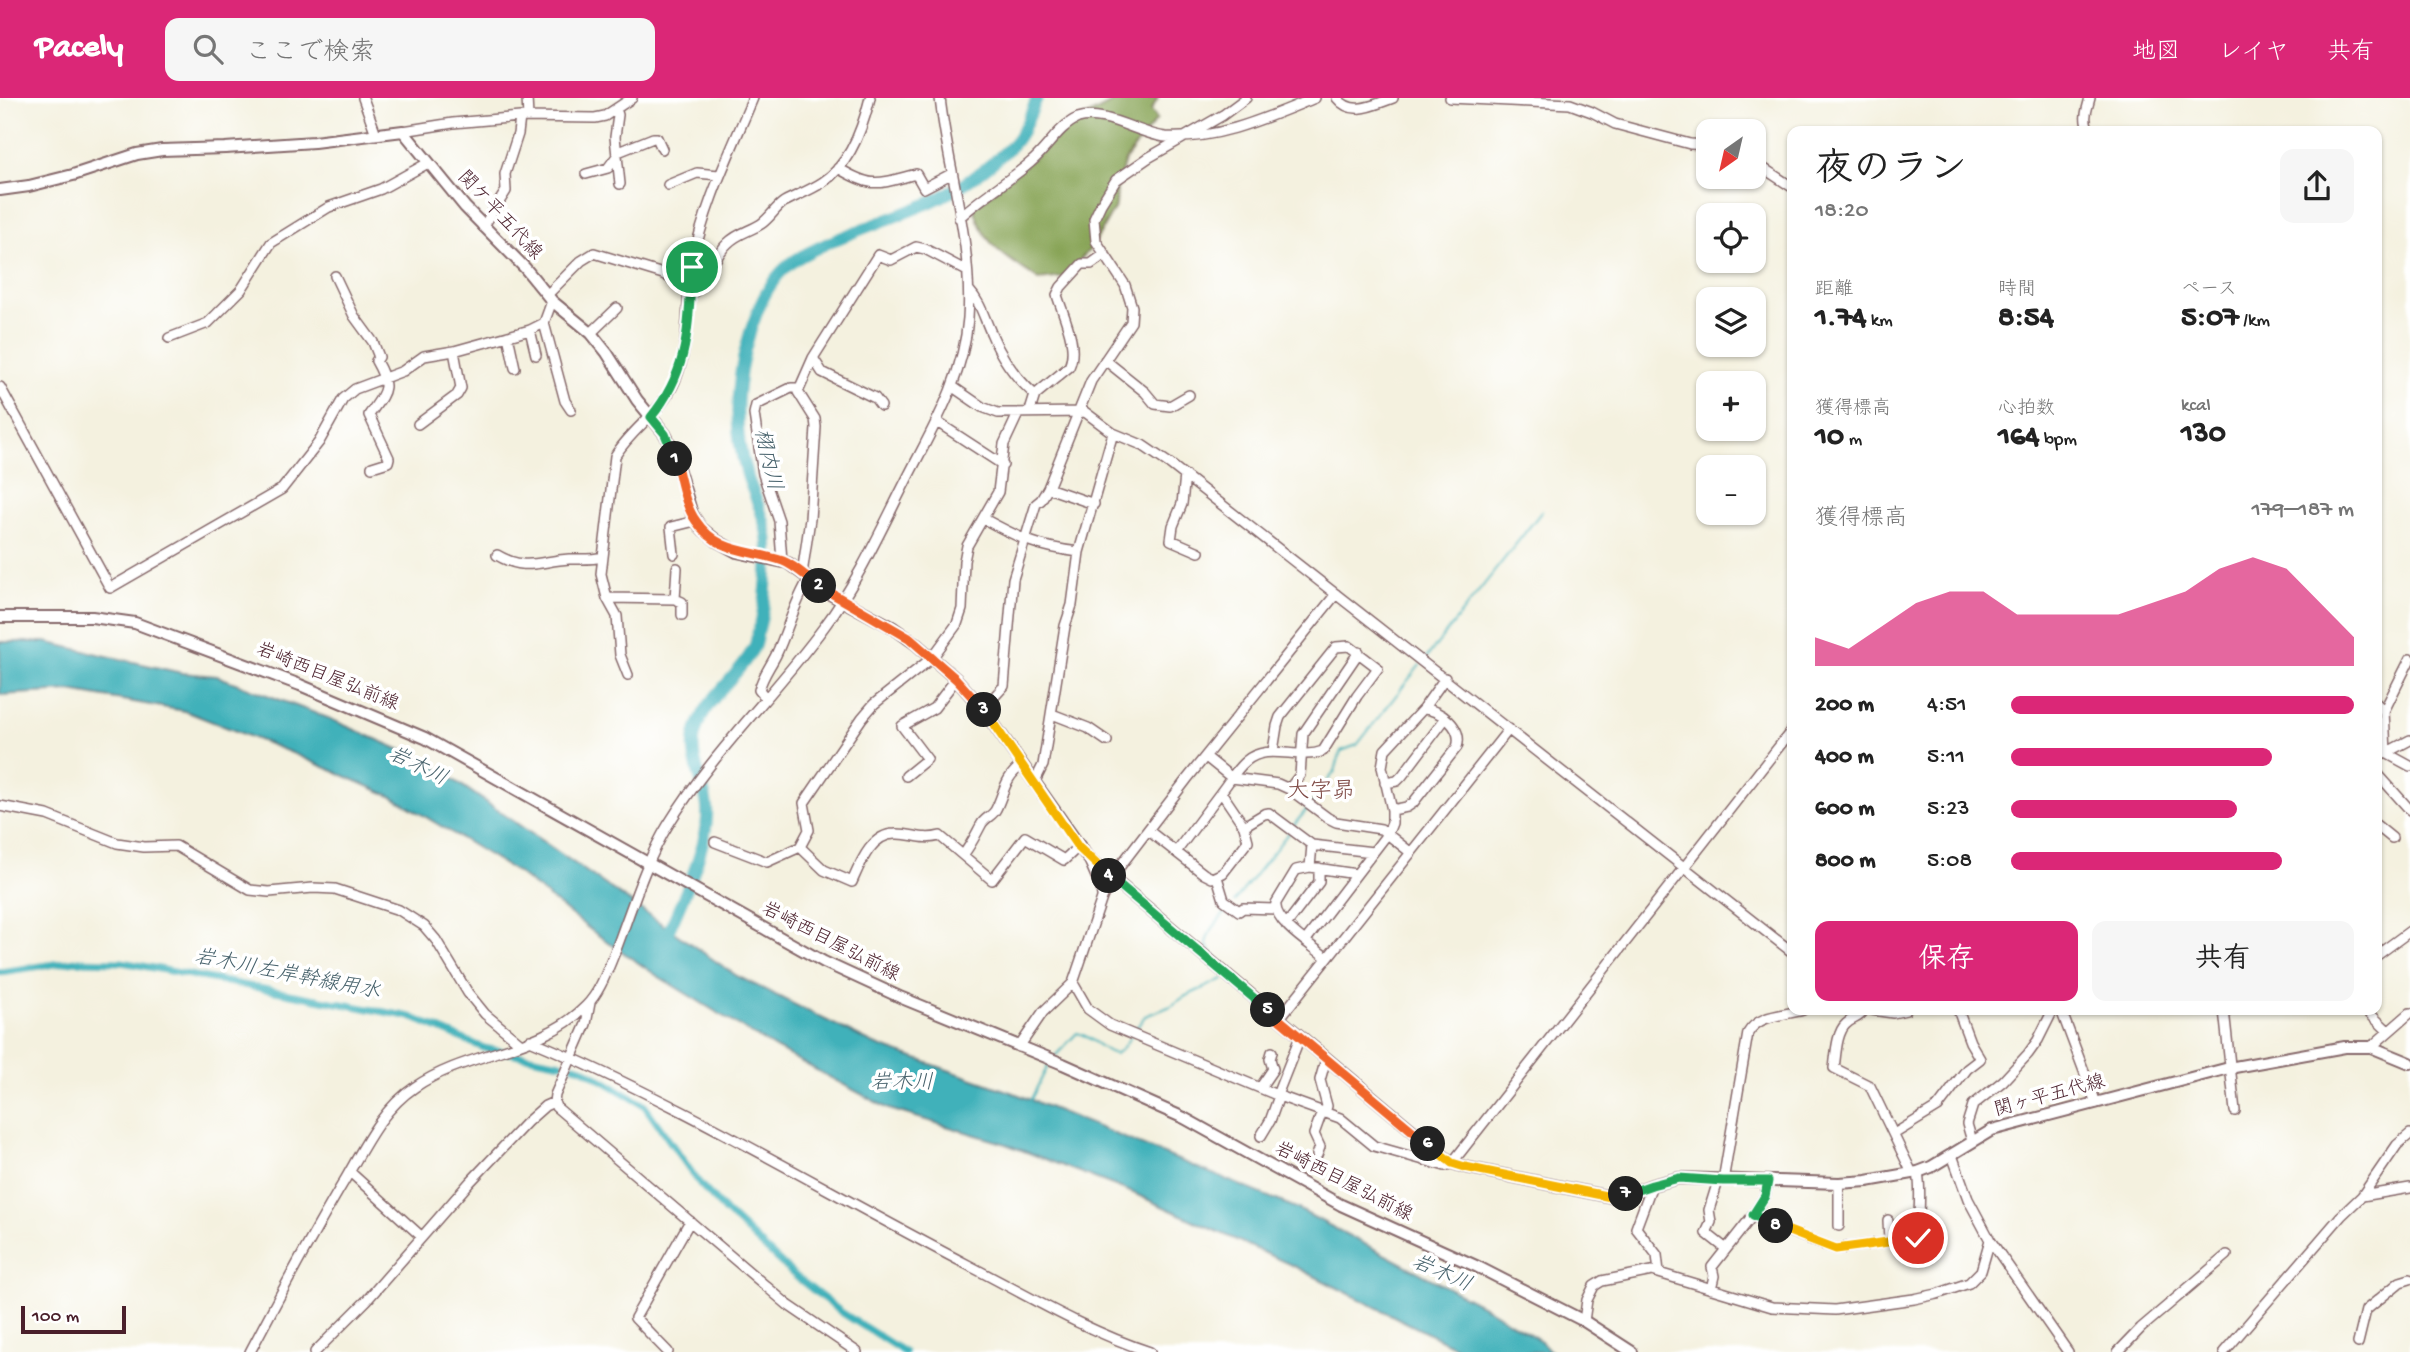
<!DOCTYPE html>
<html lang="ja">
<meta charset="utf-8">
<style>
body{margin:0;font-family:"Gochi Hand","Klee One",sans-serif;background:#f6f6f6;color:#222;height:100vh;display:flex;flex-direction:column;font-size:26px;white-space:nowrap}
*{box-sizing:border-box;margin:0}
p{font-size:23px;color:#767676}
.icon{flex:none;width:38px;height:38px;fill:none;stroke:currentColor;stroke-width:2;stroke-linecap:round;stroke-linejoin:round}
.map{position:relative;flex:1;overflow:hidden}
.drawer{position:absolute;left:1787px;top:28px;width:595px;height:889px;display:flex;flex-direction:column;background:#fff;border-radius:14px;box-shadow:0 2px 5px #0004}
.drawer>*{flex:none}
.needle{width:46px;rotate:214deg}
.fabs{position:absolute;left:1696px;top:21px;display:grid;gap:14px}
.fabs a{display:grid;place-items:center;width:70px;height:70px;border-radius:14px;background:#fff;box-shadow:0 2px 5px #0004;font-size:35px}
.scale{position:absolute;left:21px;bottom:18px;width:105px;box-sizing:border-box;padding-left:7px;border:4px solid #4a1f2b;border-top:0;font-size:19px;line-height:24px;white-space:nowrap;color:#4a1f2b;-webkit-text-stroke:5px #fff;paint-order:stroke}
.pin{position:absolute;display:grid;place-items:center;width:60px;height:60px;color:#fff;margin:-30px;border:4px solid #fff;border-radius:50%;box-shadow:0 2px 7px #0007}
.km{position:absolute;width:35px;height:35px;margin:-18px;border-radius:50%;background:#222;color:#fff;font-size:19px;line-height:35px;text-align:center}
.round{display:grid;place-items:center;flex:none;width:74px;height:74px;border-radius:14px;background:#f6f6f6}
.head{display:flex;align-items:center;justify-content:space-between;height:119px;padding:0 28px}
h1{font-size:38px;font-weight:700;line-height:52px}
.stats{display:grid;grid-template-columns:repeat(3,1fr);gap:10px;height:119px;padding:7px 28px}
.stats div{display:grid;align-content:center}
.stats b{font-size:30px;font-weight:700}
.stats small{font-size:19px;font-weight:400}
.stats p{font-size:19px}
.chart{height:196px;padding:14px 28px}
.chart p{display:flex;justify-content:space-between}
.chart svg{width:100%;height:126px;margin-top:7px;fill:#db2777;opacity:.7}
.action{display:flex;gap:14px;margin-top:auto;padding:14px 28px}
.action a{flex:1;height:80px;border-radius:14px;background:#db2777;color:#fff;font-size:28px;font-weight:700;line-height:80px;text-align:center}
.action a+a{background:#f6f6f6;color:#222}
ul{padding:0 28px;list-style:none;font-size:23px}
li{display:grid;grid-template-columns:112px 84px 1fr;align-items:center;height:52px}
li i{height:18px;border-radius:9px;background:#db2777}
header{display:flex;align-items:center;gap:42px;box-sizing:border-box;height:98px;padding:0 35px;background:#db2777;color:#fff}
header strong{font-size:33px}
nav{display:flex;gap:38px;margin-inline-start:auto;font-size:24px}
.search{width:490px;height:63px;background:#f6f6f6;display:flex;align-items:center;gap:18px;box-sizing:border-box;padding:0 24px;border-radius:14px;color:#767676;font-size:26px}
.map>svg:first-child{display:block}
.forest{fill:#88a456;stroke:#696240;stroke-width:2}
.water{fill:#41b1ba;stroke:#466872;stroke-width:2}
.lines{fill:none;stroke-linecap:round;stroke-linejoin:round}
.stream{stroke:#41b1ba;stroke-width:2}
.canal{stroke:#41b1ba;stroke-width:7}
.river{stroke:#41b1ba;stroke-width:12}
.minor-casing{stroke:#86686a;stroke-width:12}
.major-casing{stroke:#86686a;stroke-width:14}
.minor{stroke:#fff;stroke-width:9}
.major{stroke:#fff;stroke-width:10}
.split-1-casing{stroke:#fff;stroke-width:14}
.split-2-casing{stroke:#fff;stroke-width:14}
.split-3-casing{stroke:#fff;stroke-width:14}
.split-4-casing{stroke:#fff;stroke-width:14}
.split-5-casing{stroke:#fff;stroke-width:14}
.split-6-casing{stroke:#fff;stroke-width:14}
.split-7-casing{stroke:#fff;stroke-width:14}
.split-8-casing{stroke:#fff;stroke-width:14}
.split-9-casing{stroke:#fff;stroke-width:14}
.split-1{stroke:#22a559;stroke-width:9}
.split-2{stroke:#f0652b;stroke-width:9}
.split-3{stroke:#f0652b;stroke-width:9}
.split-4{stroke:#f5b400;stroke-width:9}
.split-5{stroke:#22a559;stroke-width:9}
.split-6{stroke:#f0652b;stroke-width:9}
.split-7{stroke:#f5b400;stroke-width:9}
.split-8{stroke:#22a559;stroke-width:9}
.split-9{stroke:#f5b400;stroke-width:9}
.labels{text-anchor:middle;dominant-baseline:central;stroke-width:7;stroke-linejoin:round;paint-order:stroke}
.street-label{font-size:19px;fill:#4a1f2b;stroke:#fff}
.water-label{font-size:21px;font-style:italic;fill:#46616b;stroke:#fff}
.quarter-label{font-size:23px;fill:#804c47;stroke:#fff}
</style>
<header>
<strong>Pacely</strong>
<div class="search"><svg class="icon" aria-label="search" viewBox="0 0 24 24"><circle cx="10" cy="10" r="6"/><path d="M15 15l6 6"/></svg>ここで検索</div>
<nav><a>地図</a><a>レイヤ</a><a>共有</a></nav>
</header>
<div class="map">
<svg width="2410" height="1254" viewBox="0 0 2410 1254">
<rect width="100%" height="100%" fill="#fff"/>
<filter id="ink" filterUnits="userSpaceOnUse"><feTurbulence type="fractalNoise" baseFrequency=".0143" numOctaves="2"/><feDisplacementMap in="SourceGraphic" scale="14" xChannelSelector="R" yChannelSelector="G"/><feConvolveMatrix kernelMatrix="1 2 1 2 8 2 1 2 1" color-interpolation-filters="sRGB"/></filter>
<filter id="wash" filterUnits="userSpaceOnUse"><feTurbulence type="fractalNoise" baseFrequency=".00686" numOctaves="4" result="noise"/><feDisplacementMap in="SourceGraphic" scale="28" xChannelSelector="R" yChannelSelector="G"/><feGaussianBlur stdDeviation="1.57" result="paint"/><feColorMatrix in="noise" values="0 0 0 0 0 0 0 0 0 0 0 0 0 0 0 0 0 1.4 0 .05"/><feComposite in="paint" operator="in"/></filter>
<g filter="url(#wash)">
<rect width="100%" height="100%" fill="#f4f1df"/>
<path class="forest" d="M 1121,0 L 1158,0 L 1151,12 L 1157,21 L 1125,62 L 1117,90 L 1116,107 L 1093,148 L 1064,179 L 1039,182 C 1006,158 986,152 974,110 L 1075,24 Z"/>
<path class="water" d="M 0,544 L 45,544 L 182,575 L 217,578 L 328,620 L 428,664 L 737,878 L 874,946 L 1019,997 L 1296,1110 L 1487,1210 L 1541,1243 L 1551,1254 L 1465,1254 L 1298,1170 L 1131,1094 L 1003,1045 L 889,1011 L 775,950 L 656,877 L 592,833 L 518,775 L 393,699 L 292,655 L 185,613 L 70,593 L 0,597 Z"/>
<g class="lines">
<path class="stream" d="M 1427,559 L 1542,413
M 1312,705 L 1335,673 L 1341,653 L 1357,647 L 1420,567
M 1294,727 L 1308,710
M 1234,804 L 1289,734
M 1228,811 C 1202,844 1196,845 1231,872 L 1229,874
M 1134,933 L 1145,918 L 1171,908 L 1184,899 L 1223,881
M 1056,957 L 1077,935 C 1093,938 1100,953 1115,956 L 1121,952 L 1131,938
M 1030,1003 L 1050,964"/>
<path class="canal" d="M 0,874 L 76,863 L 122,864 L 411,919 L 484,950 L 561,965
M 574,968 L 582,970 L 644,1007 L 700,1086 L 726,1114 L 794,1177 L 841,1214 L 904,1254"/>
<path class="river" d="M 662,842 L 666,839 C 681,804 710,746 707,709 C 705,685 689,662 695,637 C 704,599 736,583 753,551 C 757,545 756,537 759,531 C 766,505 767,480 768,453 C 769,426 755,401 747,377 C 730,324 737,264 758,212 C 765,195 775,177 791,165 C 801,157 816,151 828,145 C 862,130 897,119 931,104 C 959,91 991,69 1013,46 C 1024,34 1031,15 1037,0"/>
</g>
</g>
<g filter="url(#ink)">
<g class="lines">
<g class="minor-casing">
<path id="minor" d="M 363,0 L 376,36
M 527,0 L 528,19
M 1337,0 C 1352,19 1373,7 1393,0
M 1450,0 L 1570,6 L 1592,14 L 1615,26 L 1690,46 L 1708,47
M 616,11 L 618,17 L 615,39 L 620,86
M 403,33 L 453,25 L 520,19 L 595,20 L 605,18 L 632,0
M 2090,33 C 2082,22 2087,12 2090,0
M 618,54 L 653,40 L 657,40 L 662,51
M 1754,64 L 1792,89
M 838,70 C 873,91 878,86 916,76 L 924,90 L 951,76
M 586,76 L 608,70 L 617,58
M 668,87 L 697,75 L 719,77
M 959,120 C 981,99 1008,84 1031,64 C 1047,51 1059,28 1078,20 C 1103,11 1141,37 1166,39 C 1219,42 1268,19 1315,0
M 483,129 L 506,93 L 505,76 L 518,36 L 520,19
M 335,178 L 354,218 L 373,244 L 379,259 L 376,263 C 392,291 385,294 369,317 L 389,360 L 388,364 L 372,369
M 969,192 C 981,205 984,220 992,237 C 1001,259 1017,281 1035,297 L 1030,313
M 547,197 L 581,163 L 594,155 L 663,176 L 690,191
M 690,197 C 706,188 713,158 728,145 C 738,135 750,133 761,126 C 770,120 775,110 784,104 C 797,97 811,92 823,84 C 849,67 863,29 870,0
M 544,225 L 565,303 L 571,312
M 530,232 L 536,257
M 591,235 L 617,210
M 508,238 L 515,270
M 169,240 L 208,225 L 241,192 L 271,145 L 329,109 L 381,91 L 428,65
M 813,260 L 822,274 L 875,300 L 881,308
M 1105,262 L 1145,294 L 1155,306 L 1170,308 L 1189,297
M 0,289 L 110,490 L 282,391 L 319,344 L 343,301 L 355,291 L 403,273 L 424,258 L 454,253 L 530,232 L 544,225 L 552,203
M 953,289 L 982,309 L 998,315 L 1085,314 L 1113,335 L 1142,347 L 1170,366 L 1792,854
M 1035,297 L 1069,269 C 1079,248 1063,217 1057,197 L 1061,189 L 1082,166 L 1091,166 L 1105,156
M 937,324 L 1003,367
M 418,326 L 457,297 L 461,290 L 454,253
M 1185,377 L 1182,406 L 1173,428 L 1171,442 L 1199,454
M 1048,390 L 1094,406
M 984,421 C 1021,441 1037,449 1079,454
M 674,456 L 671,429 L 695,423
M 497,457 C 526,474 539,463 569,461 C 581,461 591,462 603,459
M 782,463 L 779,423 L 763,376 L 754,316 L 756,307 L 791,290 L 799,290
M 677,470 L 675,501 L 682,504 L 682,517
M 802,476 L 810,421 L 816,329 L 815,321 L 798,294 L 813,260 L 878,157 L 891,162 L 916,149 L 925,151 L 967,173
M 1336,496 L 1187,681 L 1111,780 L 1102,800 L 1073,885 L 1088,911 L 1110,927 L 1279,998 L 1340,1020 L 1374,1048 L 1445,1068 L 1452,1065 L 1792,632
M 607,500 L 675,501
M 628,577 L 620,557 L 617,518 L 607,500 L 601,476 L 615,358 C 632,330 662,314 675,283 C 691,246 685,205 692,167 C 704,107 730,55 753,0
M 766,600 L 759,592 C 762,579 770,569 776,557 C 788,532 794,505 809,481
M 2376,605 L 2384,613
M 983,611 L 1004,588 L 1013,481 L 1036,406 L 1041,402 L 1048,390 L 1091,283 L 1131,224 L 1132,209 L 1125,187 L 1096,143 L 1094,121 L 1101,106 L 1116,82 L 1148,60 L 1223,17 L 1246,0
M 1052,616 L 1088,630 L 1107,643
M 2386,655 L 2384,613 L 2410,561
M 2386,655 L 2410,668
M 1206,659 L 1232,680 L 1278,686 L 1289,691 L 1328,720 L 1336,724 L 1381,731 L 1410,754
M 2376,660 L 2410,642
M 2376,674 L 2410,712
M 906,678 L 927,661 L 902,628 L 934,610 L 956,581
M 1034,685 L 1043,667 L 1065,528 L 1072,507 L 1079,454 L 1113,335
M 1385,685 L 1397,683 L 1402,678 L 1445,621
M 1289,691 L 1300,677 L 1303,636 L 1359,554
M 0,708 L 47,717 L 117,745 L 144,749 L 176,748 L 250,792 L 269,794 L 313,790 L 335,791 L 399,812 L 424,828 L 436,842 L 468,895 L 485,916 L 520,945
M 1392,712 L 1382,669 L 1385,652 L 1423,611 L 1445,580
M 2376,727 L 2392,740
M 1244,728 L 1264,716 L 1269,715 L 1312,747 L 1373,754
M 1149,733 L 1204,776 L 1212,780 L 1223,775 L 1248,743 L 1244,728 L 1221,694 C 1229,684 1236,671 1246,663 C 1268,644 1298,663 1323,653 L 1357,598 L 1378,570 L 1349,548 L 1336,549 L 1280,619 L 1277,628 L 1273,653
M 715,744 L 767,764 L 800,749 L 809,732 L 804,705 L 862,620 L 874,606 L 932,560 L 957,526 L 962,511 L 964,463 L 967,448 L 998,394 L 1004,346 L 1018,316
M 800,749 L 824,772 L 852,784 C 860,766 871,736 895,736 C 913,735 921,743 940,738 L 992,782 L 1025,739 L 1064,762 L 1078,749
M 1176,754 L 1221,694
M 963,757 C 971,747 975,738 981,727 C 984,720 993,718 996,711 C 1005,693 1004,680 1022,667
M 1088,760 L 1101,790 L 1102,798
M 1310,769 L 1312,747
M 1217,779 L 1224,802 L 1239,813 L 1243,810 L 1275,811
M 1286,827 L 1319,784 L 1319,770
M 1306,842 L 1388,735 L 1392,725 L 1392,712 L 1407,709 L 1413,705 L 1457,649 C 1464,630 1440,611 1423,611
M 2376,858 L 2410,833
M 1327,860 C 1313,848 1273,824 1276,805 L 1296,772 L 1310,769 L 1356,776
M 590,905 L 586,926 L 555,997 L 554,1004 L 556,1009 L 788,1207 L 857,1254
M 1864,912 C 1859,921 1853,919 1846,926 C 1836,935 1836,958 1834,970 L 1870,988 L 1912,1075
M 1872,912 L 1893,915 L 1906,912
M 2061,912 L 2096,1005
M 2224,912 L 2235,1013
M 2366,912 L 2388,933
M 1279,921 L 1509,631
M 530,942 C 681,1005 823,1092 968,1167 C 1028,1198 1086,1233 1150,1254
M 1019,949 L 1043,914 L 1073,885
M 2371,949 L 2410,915
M 1260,990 L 1273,971 L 1270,961 L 1272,954
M 1277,997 L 1300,939
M 1325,1015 L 1327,1008 L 1320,982 L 1326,961
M 1894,1036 L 1938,1009 L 1967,971 L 1980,961 L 1970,944 L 1958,912
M 1261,1038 L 1270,1023 L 1279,998
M 1972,1043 L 1967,1026 L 1973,1007 L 2003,983 L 2028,956 L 2038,942 L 2053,912
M 1317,1057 L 1320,1049 L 1314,1036 L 1322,1014
M 1952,1057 L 1968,1101 L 1990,1142 L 2068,1254
M 350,1074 L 422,1139
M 1718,1083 L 1709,1112 L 1711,1124 L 1706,1135 L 1725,1150
M 1723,1083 L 1748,935 C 1759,916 1783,918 1803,912
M 1768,1083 L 1765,1098 L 1753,1117 L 1764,1124 L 1836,1151 L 1918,1140 C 1918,1117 1922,1096 1918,1074
M 1839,1085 L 1839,1128
M 1652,1087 L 1636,1130 L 1657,1157 L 1659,1174
M 2362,1098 L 2410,1090
M 1888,1122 L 1889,1143
M 1711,1191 L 1714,1178 L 1712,1169 L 1753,1117
M 1584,1223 L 1587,1202 L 1594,1188 L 1602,1183 L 1652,1173 L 1772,1209 L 1835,1212 L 1914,1201 L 1937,1196 L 1969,1185 L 1981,1173 L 1990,1142
M 2358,1245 L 2366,1212 L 2400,1184 L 2410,1181
M 250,1254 C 281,1195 312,1137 346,1080 C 365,1047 382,1011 415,989 C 467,953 541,954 586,908 C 600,894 607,873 615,854 C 630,815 646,762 668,727 C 712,655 774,597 824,529 C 860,481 885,423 913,369 C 938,321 964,275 968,220 C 973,146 948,72 940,0
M 315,1254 L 367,1202 L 470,1084 L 527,1024 L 545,1008 L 554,1004
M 668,1254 L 635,1220 L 690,1123
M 2118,1254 L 2141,1230 L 2227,1157
M 2224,1254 L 2341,1118 L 2362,1098 L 2397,1047 L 2410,1036"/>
</g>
<g class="major-casing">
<path id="major" d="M 0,92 L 29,88 L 73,77 L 137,56 L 162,52 L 225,50 L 314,44 L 403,33 L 465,109 L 525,170 L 552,203 L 591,235 L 607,255 L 637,302 L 665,336 L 672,350 L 692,416 L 701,430 L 717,443 L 737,454 L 788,465 L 830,496 L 892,529 L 916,546 L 956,581 L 983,611 L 1088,760 L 1432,1049 L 1452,1065 L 1465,1069 L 1611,1099 L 1625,1097 L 1652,1087 L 1679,1080 L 1839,1085 L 1867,1083 L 1918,1074 L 1931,1069 L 1992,1032 L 2229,970 L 2345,949 L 2371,949 L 2410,965
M 0,519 L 92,519 L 135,525 L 300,587 L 425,640 L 824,864 L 902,900 L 1063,966 L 1184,1020 L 1341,1107 L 1478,1169 L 1584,1223 L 1632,1254"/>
</g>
<use href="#minor" class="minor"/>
<use href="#major" class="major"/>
</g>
</g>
<g class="lines" filter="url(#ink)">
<g class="split-1-casing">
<path id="split-1" d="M 675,361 L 665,336 L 651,319 C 690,272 688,227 692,169"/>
</g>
<g class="split-2-casing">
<path id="split-2" d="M 675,361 C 681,380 684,407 696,423 C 719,457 750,451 783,463 C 796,468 807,480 819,488"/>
</g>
<g class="split-3-casing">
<path id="split-3" d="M 819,488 L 909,540 L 956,581 L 984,612"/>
</g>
<g class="split-4-casing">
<path id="split-4" d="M 984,612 L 1078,749 L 1109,778"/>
</g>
<g class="split-5-casing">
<path id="split-5" d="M 1109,778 L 1268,912"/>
</g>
<g class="split-6-casing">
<path id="split-6" d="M 1268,912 L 1428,1046"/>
</g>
<g class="split-7-casing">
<path id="split-7" d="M 1428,1046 L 1452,1065 L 1465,1069 L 1611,1099 L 1626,1096"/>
</g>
<g class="split-8-casing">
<path id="split-8" d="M 1626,1096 L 1652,1087 L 1679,1080 L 1723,1083 L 1768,1083 L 1765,1098 L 1753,1117 L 1776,1128"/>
</g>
<g class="split-9-casing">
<path id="split-9" d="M 1776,1128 L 1836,1151 L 1918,1140"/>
</g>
<use href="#split-1" class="split-1"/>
<use href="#split-2" class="split-2"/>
<use href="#split-3" class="split-3"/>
<use href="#split-4" class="split-4"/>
<use href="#split-5" class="split-5"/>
<use href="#split-6" class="split-6"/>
<use href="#split-7" class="split-7"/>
<use href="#split-8" class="split-8"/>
<use href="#split-9" class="split-9"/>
</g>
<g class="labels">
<g class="street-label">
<text transform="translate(499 118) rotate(47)">関ケ平五代線</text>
<text transform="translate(327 580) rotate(22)">岩崎西目屋弘前線</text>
<text transform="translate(830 845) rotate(27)">岩崎西目屋弘前線</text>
<text transform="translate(2050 999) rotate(-15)">関ヶ平五代線</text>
<text transform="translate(1343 1085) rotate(27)">岩崎西目屋弘前線</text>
</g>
<g class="water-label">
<text transform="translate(766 362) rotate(77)">栩内川</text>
<text transform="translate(417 670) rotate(26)">岩木川</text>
<text transform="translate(287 878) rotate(11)">岩木川左岸幹線用水</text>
<text x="902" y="986">岩木川</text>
<text transform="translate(1441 1177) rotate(24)">岩木川</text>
</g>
<g class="quarter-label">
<text x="1321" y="694">大字昴</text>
</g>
</g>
</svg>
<div class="fabs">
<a><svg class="needle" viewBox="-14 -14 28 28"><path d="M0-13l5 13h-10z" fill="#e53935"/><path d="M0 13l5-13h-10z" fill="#767676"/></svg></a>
<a><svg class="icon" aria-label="locate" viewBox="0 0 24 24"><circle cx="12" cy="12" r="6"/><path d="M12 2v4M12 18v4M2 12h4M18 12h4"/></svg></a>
<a><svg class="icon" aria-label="layers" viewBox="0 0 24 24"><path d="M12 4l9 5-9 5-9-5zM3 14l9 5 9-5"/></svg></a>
<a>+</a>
<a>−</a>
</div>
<div class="scale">100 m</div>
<div class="pin" style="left:692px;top:169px;background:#1e9e55"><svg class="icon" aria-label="arrive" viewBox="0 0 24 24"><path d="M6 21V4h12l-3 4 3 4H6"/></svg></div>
<div class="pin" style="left:1918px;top:1140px;background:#d93025"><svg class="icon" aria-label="check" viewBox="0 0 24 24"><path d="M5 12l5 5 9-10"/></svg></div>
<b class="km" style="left:675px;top:361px">1</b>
<b class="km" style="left:819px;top:488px">2</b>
<b class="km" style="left:984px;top:612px">3</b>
<b class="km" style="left:1109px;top:778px">4</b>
<b class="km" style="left:1268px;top:912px">5</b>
<b class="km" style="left:1428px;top:1046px">6</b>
<b class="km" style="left:1626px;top:1096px">7</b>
<b class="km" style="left:1776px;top:1128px">8</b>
<section class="drawer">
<div class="head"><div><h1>夜のラン</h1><p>18:20</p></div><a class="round"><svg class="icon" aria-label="share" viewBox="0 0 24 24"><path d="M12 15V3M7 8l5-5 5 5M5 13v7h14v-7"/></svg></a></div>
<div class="stats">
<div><p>距離</p><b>1.74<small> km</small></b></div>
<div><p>時間</p><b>8:54</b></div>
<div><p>ペース</p><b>5:07<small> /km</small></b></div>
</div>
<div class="stats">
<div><p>獲得標高</p><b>10<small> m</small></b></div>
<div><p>心拍数</p><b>164<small> bpm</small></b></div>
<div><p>kcal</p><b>130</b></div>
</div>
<div class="chart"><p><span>獲得標高</span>179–187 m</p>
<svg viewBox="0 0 160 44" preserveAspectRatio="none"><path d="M0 44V34L10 38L20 30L30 22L40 18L50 18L60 26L70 26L80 26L90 26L100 22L110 18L120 10L130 6L140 10L150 22L160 34V44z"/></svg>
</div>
<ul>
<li><b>200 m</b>4:51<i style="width:100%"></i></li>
<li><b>400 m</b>5:11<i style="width:76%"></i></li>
<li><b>600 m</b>5:23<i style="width:66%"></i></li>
<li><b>800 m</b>5:08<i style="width:79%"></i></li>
</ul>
<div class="action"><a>保存</a><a>共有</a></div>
</section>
</div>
